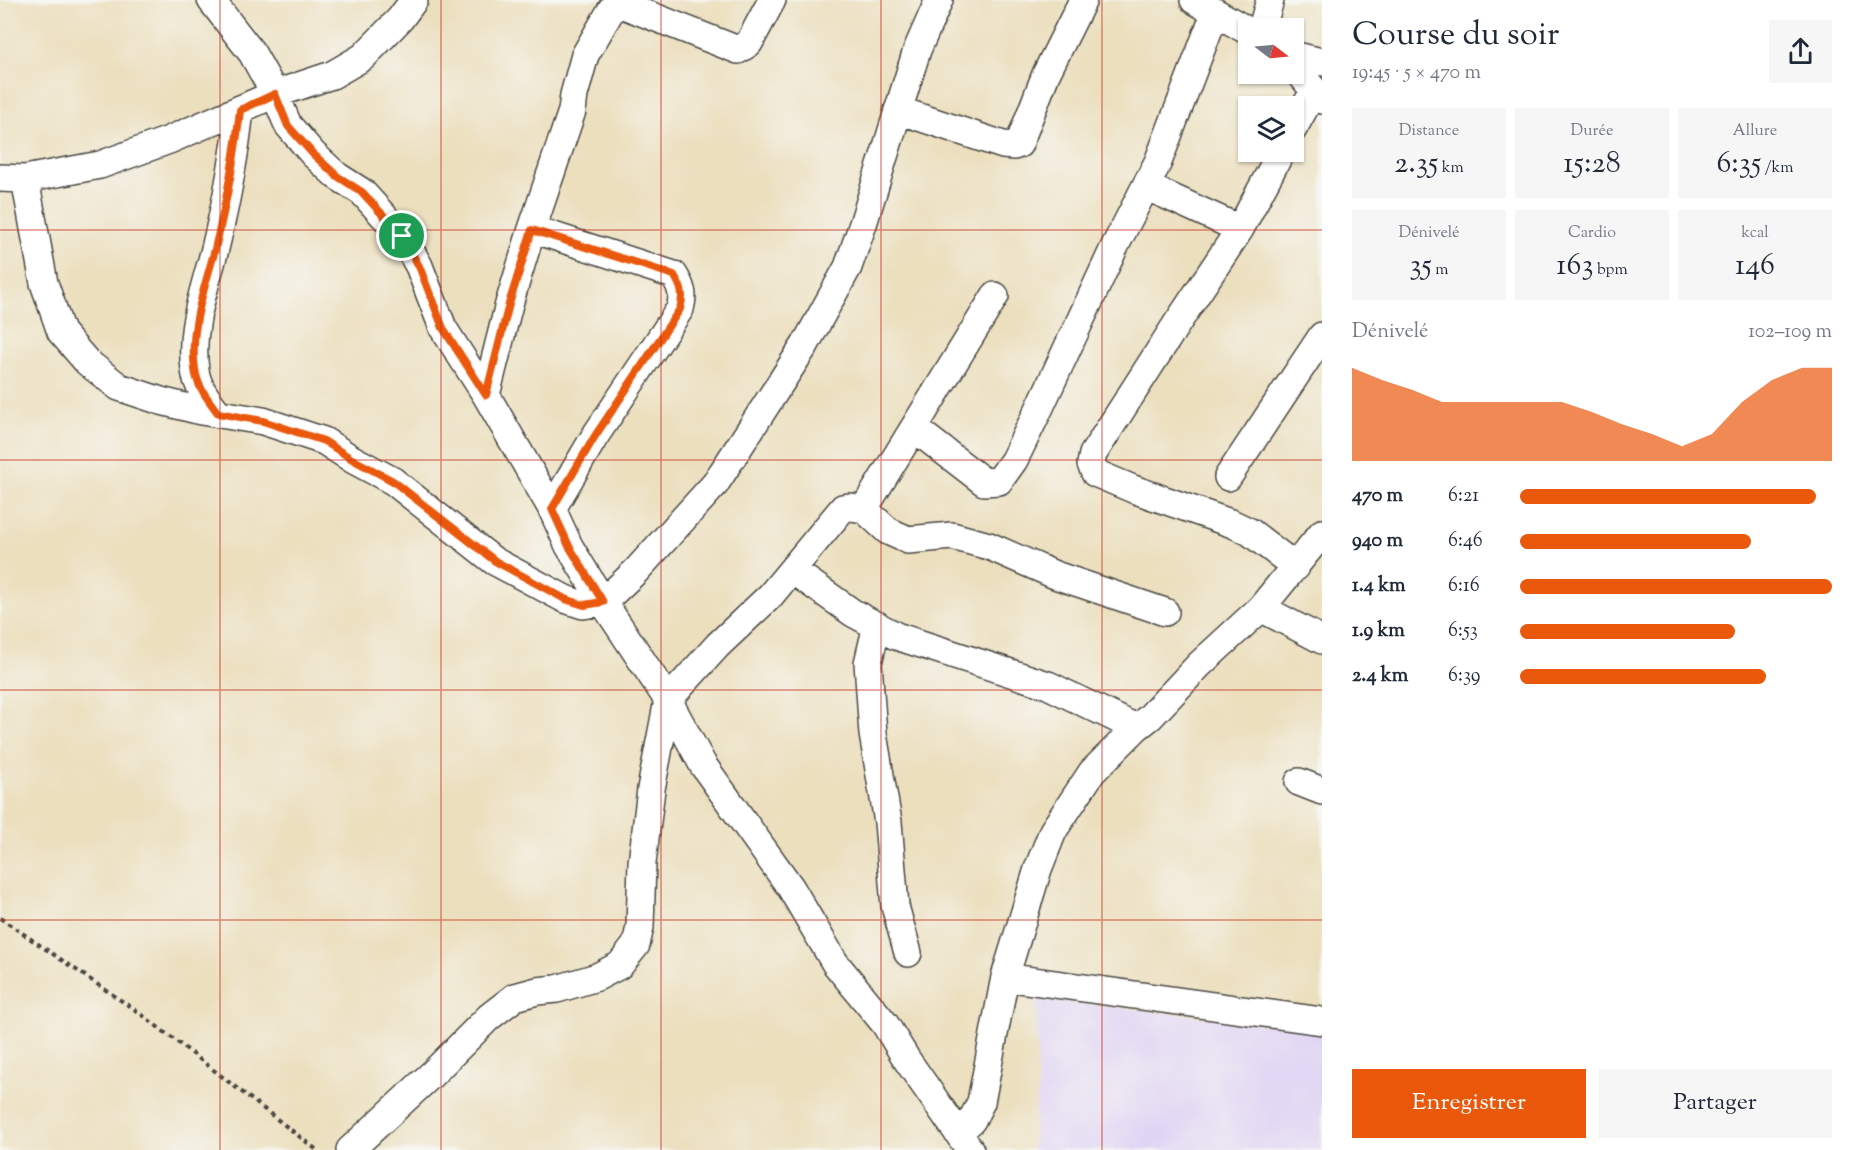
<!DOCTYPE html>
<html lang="fr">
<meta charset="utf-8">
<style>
body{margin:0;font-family:"Sorts Mill Goudy",serif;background:#f6f6f7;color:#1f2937;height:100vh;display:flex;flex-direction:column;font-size:22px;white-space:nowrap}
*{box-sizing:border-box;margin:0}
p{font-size:20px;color:#747a83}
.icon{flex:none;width:33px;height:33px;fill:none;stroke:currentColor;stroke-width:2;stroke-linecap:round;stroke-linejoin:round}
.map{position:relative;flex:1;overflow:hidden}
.sheet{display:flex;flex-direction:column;background:#fff;width:540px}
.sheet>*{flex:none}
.needle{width:39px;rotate:106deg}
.buttons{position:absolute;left:1238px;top:18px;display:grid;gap:12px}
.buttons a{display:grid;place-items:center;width:66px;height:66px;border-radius:0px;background:#fff;box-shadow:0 2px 4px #0004;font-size:30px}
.pin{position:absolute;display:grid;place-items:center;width:51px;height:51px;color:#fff;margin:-26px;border:3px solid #fff;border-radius:50%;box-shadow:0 2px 6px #0007}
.round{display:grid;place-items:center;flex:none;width:63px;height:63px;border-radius:0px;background:#f6f6f7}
.headline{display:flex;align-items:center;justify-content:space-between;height:102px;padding:0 30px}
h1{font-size:33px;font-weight:600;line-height:45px}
.figures{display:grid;grid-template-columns:repeat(3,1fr);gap:9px;height:102px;padding:6px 30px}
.figures div{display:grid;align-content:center;border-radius:0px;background:#f6f6f7;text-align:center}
.figures b{font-size:30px;font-weight:600}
.figures small{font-size:16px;font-weight:400}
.figures p{font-size:16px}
.chart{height:168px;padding:12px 30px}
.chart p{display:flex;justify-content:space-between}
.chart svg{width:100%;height:108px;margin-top:6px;fill:#ea580c;opacity:.7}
.action{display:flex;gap:12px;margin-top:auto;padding:12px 30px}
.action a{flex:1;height:69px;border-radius:0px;background:#ea580c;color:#fff;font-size:24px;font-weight:600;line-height:69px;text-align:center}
.action a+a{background:#f6f6f7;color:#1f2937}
ul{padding:0 30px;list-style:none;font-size:20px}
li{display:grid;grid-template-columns:96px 72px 1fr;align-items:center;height:45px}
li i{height:15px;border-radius:8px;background:#ea580c}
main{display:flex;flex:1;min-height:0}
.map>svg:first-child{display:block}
.built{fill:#e0d4f4}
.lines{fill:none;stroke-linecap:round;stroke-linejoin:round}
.street-casing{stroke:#484641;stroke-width:30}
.path{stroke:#484641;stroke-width:4;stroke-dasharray:4.5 4.5;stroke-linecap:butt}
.street{stroke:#fff;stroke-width:27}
.route-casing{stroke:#fff;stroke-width:12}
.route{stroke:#ea580c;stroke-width:8}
.grid{fill:none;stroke:#c8321e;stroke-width:1.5;stroke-opacity:0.55}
</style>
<main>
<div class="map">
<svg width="1322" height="1150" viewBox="0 0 1322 1150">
<rect width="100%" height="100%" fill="#f6f6f2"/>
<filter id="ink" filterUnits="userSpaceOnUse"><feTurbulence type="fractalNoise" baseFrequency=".0167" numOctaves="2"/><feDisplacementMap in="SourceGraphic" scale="12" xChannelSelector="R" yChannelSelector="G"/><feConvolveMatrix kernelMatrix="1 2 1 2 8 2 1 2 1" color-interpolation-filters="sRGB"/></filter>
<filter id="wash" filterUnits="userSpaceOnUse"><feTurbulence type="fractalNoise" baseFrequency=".008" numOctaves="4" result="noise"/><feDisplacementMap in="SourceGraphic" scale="24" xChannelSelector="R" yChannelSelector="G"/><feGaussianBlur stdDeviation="1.35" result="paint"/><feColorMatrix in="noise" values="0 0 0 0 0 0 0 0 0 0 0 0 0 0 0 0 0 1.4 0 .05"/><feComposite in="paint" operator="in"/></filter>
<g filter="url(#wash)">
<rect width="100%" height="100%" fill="#ecdfbe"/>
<path class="built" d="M 1036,998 L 1322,1030 L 1322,1150 L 1032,1150 L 1038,1085 Z"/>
</g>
<g filter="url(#ink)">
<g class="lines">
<g class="street-casing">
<path id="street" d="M 211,0 L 252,53 L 275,94 L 288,125 L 313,154 L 337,176 L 362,192 L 402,236 L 419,266 L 443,328 L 486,395 L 552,509 L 569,546 L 603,602 L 668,700 L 703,765 L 791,888 L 835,963 L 885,1024 L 907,1060 L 970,1150
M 1194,0 L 1248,31
M 616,2 L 738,50 L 749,43 L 772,0
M 1262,28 L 1270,0
M 1293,55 L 1322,62
M 1293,65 L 1322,100
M 898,110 L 1003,145 L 1014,146 L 1019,144 L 1046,74 L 1083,0
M 1293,129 L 1314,91
M 1281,152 L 1240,229 L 1176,325 L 1093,454 L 1091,464 L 1095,473 L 1133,489 L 1233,524 L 1250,532 L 1296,567
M 0,178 L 25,179 L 100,165 L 169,140 L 275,94 L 332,75 L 363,57 L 400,19 L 414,0
M 25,179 L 44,283 L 61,332 L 87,362 L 119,387 L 161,401 L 201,411 L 263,421 L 324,441 L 352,459 L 393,481 L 494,561 L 565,599 L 583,605 L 603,602 L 636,571 L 715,484 L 805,345 L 848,267 L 863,224 L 917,50 L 939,0
M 1146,186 L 1240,229
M 532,229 L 572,111 L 574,95 L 585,55 L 617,0
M 486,395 L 509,304 L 532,229 L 674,275 C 682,288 684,295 680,309 L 595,436 L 552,509
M 218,413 C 208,400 197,387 195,370 C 189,328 205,288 215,249 C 226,203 235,157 240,109
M 914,428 L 984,482 L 999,481 L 1014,460 L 1040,407 L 1115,246 L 1158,162 L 1215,13
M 1228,477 L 1322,336
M 864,509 L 995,296
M 792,570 L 853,613 L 896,636 L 1048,685 L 1136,728
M 1261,608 L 1322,640
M 877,625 L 868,663 L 873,734 L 888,822 L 895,906 L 908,953
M 1299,782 L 1322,791
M 1005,977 L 1322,1021
M 959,1132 L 972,1120 L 981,1102 L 1005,977 L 1038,869 L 1053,831 L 1092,772 L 1136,728 L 1150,717 L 1199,665 L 1261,608 L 1322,533
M 350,1150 L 432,1074 L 489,1017 L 515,997 L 537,991 L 557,989 L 597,977 L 620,965 L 636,945 L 640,927 L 642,863 L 651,789 L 668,700 L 718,645 L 770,596 L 843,508 L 851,507 L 864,509 L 888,531 L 908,540 L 952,536 L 989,546 L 1055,575 L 1165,612"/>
</g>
<path class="path" d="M 0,918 L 141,1014 L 317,1150"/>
<use href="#street" class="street"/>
</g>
</g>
<g class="lines" filter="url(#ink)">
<g class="route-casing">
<path id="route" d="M 275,94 L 288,126 L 313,154 L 337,176 L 362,192 L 402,236 L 419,266 L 443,328 L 486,395 L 509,304 L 532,230 L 674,275 C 682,288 684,295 680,309 L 595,436 L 552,509 L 569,546 L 603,602 L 584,605 L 565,599 L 495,561 L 393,481 L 352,459 L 324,441 L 263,421 L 218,413 C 208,399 197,387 195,369 C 189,328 205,288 215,249 C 226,203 235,157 240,110 Z"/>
</g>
<use href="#route" class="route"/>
</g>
<path class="grid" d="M 220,0 L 220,1150M 441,0 L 441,1150M 661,0 L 661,1150M 881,0 L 881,1150M 1102,0 L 1102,1150M 0,230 L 1322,230M 0,460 L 1322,460M 0,690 L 1322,690M 0,920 L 1322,920"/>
</svg>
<div class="buttons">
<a><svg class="needle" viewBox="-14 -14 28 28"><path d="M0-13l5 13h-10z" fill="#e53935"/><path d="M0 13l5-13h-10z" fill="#747a83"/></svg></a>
<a><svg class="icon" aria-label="layers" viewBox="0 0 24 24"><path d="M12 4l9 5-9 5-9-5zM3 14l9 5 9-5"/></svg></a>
</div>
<div class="pin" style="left:402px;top:236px;background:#1e9e55"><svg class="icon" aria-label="arrive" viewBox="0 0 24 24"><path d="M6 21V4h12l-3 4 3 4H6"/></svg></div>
</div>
<section class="sheet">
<div class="headline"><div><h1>Course du soir</h1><p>19:45 · 5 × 470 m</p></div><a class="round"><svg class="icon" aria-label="share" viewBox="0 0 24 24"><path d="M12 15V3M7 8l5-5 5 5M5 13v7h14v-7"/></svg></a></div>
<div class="figures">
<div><p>Distance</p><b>2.35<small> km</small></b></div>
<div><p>Durée</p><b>15:28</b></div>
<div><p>Allure</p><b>6:35<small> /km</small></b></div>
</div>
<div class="figures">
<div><p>Dénivelé</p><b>35<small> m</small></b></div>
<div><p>Cardio</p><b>163<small> bpm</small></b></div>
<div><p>kcal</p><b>146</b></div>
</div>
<div class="chart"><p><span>Dénivelé</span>102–109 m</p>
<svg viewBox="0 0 160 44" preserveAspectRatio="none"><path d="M0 44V6L10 11L20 15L30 20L40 20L50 20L60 20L70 20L80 24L90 29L100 33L110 38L120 33L130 20L140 11L150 6L160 6V44z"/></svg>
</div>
<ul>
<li><b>470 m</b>6:21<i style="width:95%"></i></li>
<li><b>940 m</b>6:46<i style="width:74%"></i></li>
<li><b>1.4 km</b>6:16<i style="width:100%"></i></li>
<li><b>1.9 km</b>6:53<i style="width:69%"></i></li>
<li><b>2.4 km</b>6:39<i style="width:79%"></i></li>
</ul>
<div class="action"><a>Enregistrer</a><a>Partager</a></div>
</section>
</main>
